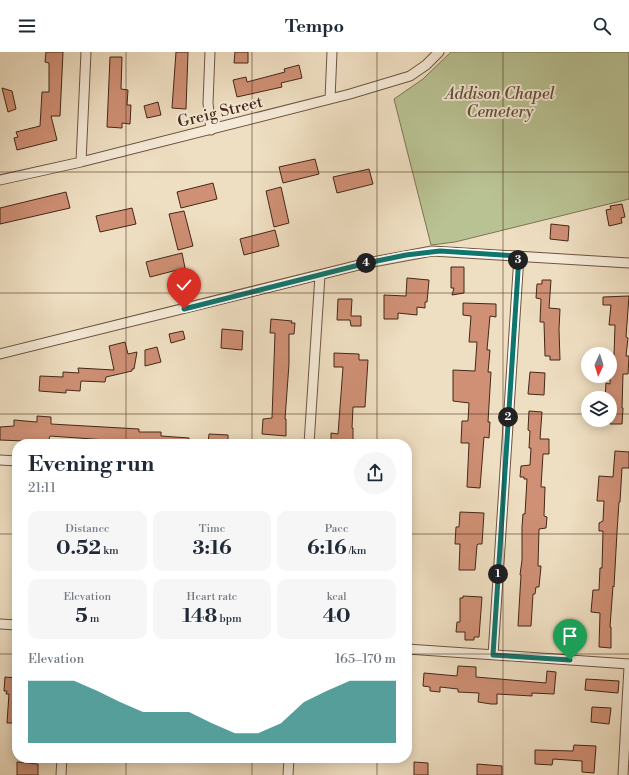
<!DOCTYPE html>
<meta charset="utf-8">
<style>
body{margin:0;font-family:"Libre Bodoni",serif;background:#f6f6f7;color:#1f2937;height:100vh;display:flex;flex-direction:column;font-size:15px;white-space:nowrap}
*{box-sizing:border-box;margin:0}
p{font-size:13px;color:#747a83}
.icon{flex:none;width:22px;height:22px;fill:none;stroke:currentColor;stroke-width:2;stroke-linecap:round;stroke-linejoin:round}
.map{position:relative;flex:1;overflow:hidden}
.side{position:absolute;left:12px;top:387px;width:400px;height:324px;display:flex;flex-direction:column;background:#fff;border-radius:16px;box-shadow:0 2px 10px #0003}
.side>*{flex:none}
.needle{width:26px;rotate:184deg}
.buttons{position:absolute;left:581px;top:295px;display:grid;gap:8px}
.buttons a{display:grid;place-items:center;width:36px;height:36px;border-radius:50%;background:#fff;box-shadow:0 2px 10px #0003;font-size:20px}
.pin{position:absolute;display:grid;place-items:center;width:34px;height:34px;color:#fff;margin:-41px -17px;border-radius:50% 50% 50% 0;rotate:-45deg;box-shadow:0 0 4px #0007}
.pin .icon{rotate:45deg}
.km{position:absolute;width:20px;height:20px;margin:-10px;border-radius:50%;background:#222;color:#fff;font-size:11px;line-height:20px;text-align:center}
.round{display:grid;place-items:center;flex:none;width:42px;height:42px;border-radius:21px;background:#f6f6f7}
.headline{display:flex;align-items:center;justify-content:space-between;height:68px;padding:0 16px}
h1{font-size:22px;font-weight:700;line-height:30px}
.metrics{display:grid;grid-template-columns:repeat(3,1fr);gap:6px;height:68px;padding:4px 16px}
.metrics div{display:grid;align-content:center;border-radius:10px;background:#f6f6f7;text-align:center}
.metrics b{font-size:20px;font-weight:700}
.metrics small{font-size:11px;font-weight:400}
.metrics p{font-size:11px}
.chart{height:112px;padding:8px 16px}
.chart p{display:flex;justify-content:space-between}
.chart svg{width:100%;height:72px;margin-top:4px;fill:#0f766e;opacity:.7}
header{display:flex;justify-content:space-between;align-items:center;height:52px;padding:0 16px;background:#fff;font-size:18px;font-weight:700}
.map>svg:first-child{display:block}
.green{fill:#b9c293;stroke:#7e7455}
.building{fill:#cf9075;stroke:#442717}
.lines{fill:none;stroke-linecap:round;stroke-linejoin:round}
.street-casing{stroke:#6f5542;stroke-width:11}
.street{stroke:#f5ead7;stroke-width:9}
.route-casing{stroke:#fff;stroke-width:8}
.route{stroke:#0f766e;stroke-width:5}
.grid{fill:none;stroke:#442717;stroke-width:1;stroke-opacity:0.55}
.labels{text-anchor:middle;dominant-baseline:central;stroke-width:4;stroke-linejoin:round;paint-order:stroke}
.park-label{font-size:16px;font-style:italic;fill:#614e36;stroke:#f5ead7}
.street-label{font-size:16px;fill:#442717;stroke:#f5ead7}
</style>
<header><svg class="icon" aria-label="menu" viewBox="0 0 24 24"><path d="M4 6h16M4 12h16M4 18h16"/></svg>Tempo<svg class="icon" aria-label="search" viewBox="0 0 24 24"><circle cx="10" cy="10" r="6"/><path d="M15 15l6 6"/></svg></header>
<div class="map">
<svg width="629" height="723" viewBox="0 0 629 723">
<rect width="100%" height="100%" fill="#efdfc2"/>
<filter id="stains"><feTurbulence type="fractalNoise" baseFrequency=".005" numOctaves="4"/><feColorMatrix values="0 0 0 0 .2 0 0 0 0 .09 0 0 0 0 .02 0 0 0 .5 -.17"/></filter>
<radialGradient id="worn" r=".72"><stop offset=".6" stop-color="#630" stop-opacity="0"/><stop offset="1" stop-color="#630" stop-opacity=".3"/></radialGradient>
<path class="green" d="M 451,0 L 629,0 L 629,147 L 455,190 L 431,193 L 394,47 L 423,27 Z"/>
<path class="building" d="M 46,0 L 63,0 L 60,64 L 51,64 L 57,88 L 17,98 L 14,86 L 18,85 L 16,80 L 40,74 L 42,40 L 49,40 L 49,11 L 45,10 Z
M 176,0 L 188,0 L 186,57 L 172,56 Z
M 235,0 L 248,0 L 248,11 L 234,11 Z
M 110,5 L 122,5 L 121,37 L 128,38 L 127,53 L 131,53 L 130,72 L 122,71 L 122,76 L 107,75 Z
M 299,13 L 302,26 L 281,31 L 282,35 L 237,45 L 233,28 L 246,25 L 247,30 L 285,20 L 284,17 Z
M 2,36 L 12,39 L 16,57 L 8,60 Z
M 158,50 L 161,63 L 147,66 L 144,54 Z
M 315,107 L 319,122 L 283,131 L 279,115 Z
M 369,117 L 373,132 L 337,141 L 333,125 Z
M 213,131 L 217,147 L 181,156 L 177,140 Z
M 281,135 L 289,171 L 274,175 L 266,139 Z
M 66,140 L 70,156 L 0,172 L 0,156 Z
M 622,152 L 625,165 L 621,166 L 622,171 L 609,174 L 606,158 L 611,157 L 610,154 Z
M 132,156 L 136,172 L 100,180 L 96,164 Z
M 184,159 L 193,194 L 178,198 L 169,162 Z
M 551,172 L 569,174 L 568,189 L 550,187 Z
M 275,178 L 279,194 L 244,203 L 240,187 Z
M 182,201 L 185,216 L 150,225 L 146,210 Z
M 451,215 L 464,215 L 464,241 L 452,243 L 454,236 L 451,236 Z
M 407,226 L 429,228 L 427,250 L 425,250 L 425,256 L 417,255 L 417,263 L 398,261 L 398,267 L 384,267 L 384,243 L 406,244 Z
M 542,228 L 551,228 L 549,256 L 560,257 L 559,277 L 560,308 L 550,308 L 550,304 L 545,304 L 544,270 L 540,270 L 541,247 L 536,246 L 537,232 L 542,232 Z
M 629,244 L 626,285 L 628,286 L 626,304 L 629,304 L 628,322 L 623,322 L 622,356 L 623,356 L 622,372 L 610,372 L 610,346 L 605,346 L 606,331 L 610,332 L 610,303 L 614,303 L 615,273 L 609,273 L 611,253 L 603,253 L 603,245 Z
M 338,247 L 352,247 L 351,264 L 361,264 L 361,274 L 351,274 L 350,268 L 337,268 Z
M 463,251 L 496,252 L 496,265 L 490,264 L 487,298 L 490,298 L 488,320 L 491,320 L 488,370 L 490,370 L 489,386 L 484,385 L 480,436 L 467,435 L 469,391 L 461,391 L 462,369 L 468,369 L 469,351 L 453,349 L 453,318 L 475,319 L 477,290 L 469,290 L 471,264 L 463,263 Z
M 271,267 L 292,269 L 291,271 L 295,271 L 294,282 L 289,282 L 289,312 L 285,367 L 286,367 L 286,384 L 262,382 L 263,367 L 272,366 L 275,281 L 270,281 Z
M 222,277 L 243,279 L 242,298 L 221,296 Z
M 183,279 L 185,287 L 171,291 L 169,282 Z
M 125,290 L 128,302 L 137,300 L 134,317 L 132,317 L 132,319 L 106,325 L 105,330 L 81,329 L 80,339 L 66,338 L 66,341 L 39,339 L 40,324 L 63,325 L 63,320 L 79,321 L 78,316 L 114,318 L 109,294 Z
M 157,295 L 161,310 L 145,314 L 145,298 Z
M 334,301 L 359,302 L 359,308 L 368,308 L 365,355 L 353,355 L 352,376 L 353,376 L 353,389 L 350,389 L 350,392 L 331,392 L 331,381 L 338,382 L 343,315 L 334,315 Z
M 530,320 L 545,321 L 544,343 L 528,342 Z
M 529,359 L 542,360 L 540,387 L 549,387 L 549,402 L 543,402 L 541,435 L 545,435 L 544,464 L 547,465 L 546,476 L 539,477 L 538,514 L 541,514 L 539,535 L 536,535 L 535,542 L 533,542 L 531,574 L 518,574 L 521,523 L 520,523 L 522,508 L 522,475 L 523,462 L 525,462 L 527,427 L 524,427 L 524,425 L 520,425 L 521,414 L 530,413 L 531,396 L 529,396 L 530,379 L 528,378 Z
M 37,364 L 51,365 L 51,372 L 139,377 L 139,380 L 161,380 L 161,384 L 189,386 L 189,392 L 149,392 L 149,391 L 50,384 L 48,390 L 0,388 L 0,375 L 14,374 L 14,368 L 37,370 Z
M 209,382 L 228,383 L 228,392 L 208,392 Z
M 615,399 L 629,400 L 629,416 L 622,416 L 620,450 L 619,450 L 617,480 L 614,535 L 613,534 L 610,575 L 611,575 L 611,596 L 599,595 L 600,561 L 591,560 L 593,538 L 599,538 L 600,516 L 602,516 L 603,479 L 599,479 L 599,471 L 603,469 L 604,449 L 597,449 L 599,424 L 613,425 Z
M 460,460 L 484,461 L 482,492 L 478,492 L 477,493 L 475,518 L 459,518 L 460,492 L 455,492 L 456,475 L 459,475 Z
M 463,544 L 482,545 L 479,585 L 474,585 L 474,588 L 465,588 L 465,580 L 456,580 L 457,570 L 460,570 L 460,546 L 463,546 Z
M 458,614 L 476,615 L 476,625 L 546,631 L 547,619 L 556,620 L 554,642 L 532,641 L 532,644 L 497,642 L 497,652 L 491,652 L 478,650 L 479,641 L 458,640 L 458,637 L 440,635 L 440,640 L 430,639 L 430,635 L 423,634 L 424,621 L 457,624 Z
M 5,625 L 17,626 L 17,671 L 7,671 L 9,642 L 6,642 L 7,639 L 4,639 Z
M 586,627 L 619,629 L 618,641 L 585,638 Z
M 592,655 L 611,656 L 609,672 L 591,670 Z
M 574,693 L 596,694 L 594,721 L 582,720 L 582,709 L 553,707 L 552,713 L 535,712 L 535,698 L 573,699 Z
M 17,710 L 38,712 L 38,723 L 17,723 Z
M 414,710 L 428,711 L 428,723 L 414,723 Z
M 477,712 L 502,714 L 502,723 L 477,723 Z"/>
<g class="lines">
<g class="street-casing">
<path id="street" d="M 210,0 L 208,51 L 211,78
M 330,47 L 332,0
M 81,110 L 86,0
M 0,128 L 81,110 L 350,42 L 410,24 L 426,13 L 439,0
M 0,302 L 367,211 L 432,199 L 629,211
M 309,392 L 320,223
M 0,408 L 17,409
M 0,572 L 17,573
M 407,597 L 629,612
M 493,603 L 519,204
M 61,723 L 62,706
M 288,723 L 289,706
M 623,723 L 629,615"/>
</g>
<use href="#street" class="street"/>
</g>
<g class="lines">
<g class="route-casing">
<path id="route" d="M 184,257 L 367,211 L 406,203 L 440,199 L 519,204 L 493,603 L 570,608"/>
</g>
<use href="#route" class="route"/>
</g>
<path class="grid" d="M 126,0 L 126,392M 252,0 L 252,392M 377,0 L 377,392M 503,0 L 503,723M 0,120 L 629,120M 0,241 L 629,241M 0,362 L 588,362M 610,362 L 629,362M 0,482 L 17,482M 407,482 L 629,482M 0,602 L 17,602M 407,602 L 629,602M 126,706 L 126,723M 252,706 L 252,723M 377,706 L 377,723"/>
<g class="labels">
<g class="park-label">
<text x="500" y="42">Addison Chapel<tspan x="500" dy="18">Cemetery</tspan></text>
</g>
<g class="street-label">
<text transform="translate(220 60) rotate(-14)">Greig Street</text>
</g>
</g>
<rect width="100%" height="100%" filter="url(#stains)"/>
<rect width="100%" height="100%" fill="url(#worn)"/>
</svg>
<div class="buttons">
<a><svg class="needle" viewBox="-14 -14 28 28"><path d="M0-13l5 13h-10z" fill="#e53935"/><path d="M0 13l5-13h-10z" fill="#747a83"/></svg></a>
<a><svg class="icon" aria-label="layers" viewBox="0 0 24 24"><path d="M12 4l9 5-9 5-9-5zM3 14l9 5 9-5"/></svg></a>
</div>
<div class="pin" style="left:570px;top:608px;background:#1e9e55"><svg class="icon" aria-label="arrive" viewBox="0 0 24 24"><path d="M6 21V4h12l-3 4 3 4H6"/></svg></div>
<div class="pin" style="left:184px;top:257px;background:#d93025"><svg class="icon" aria-label="check" viewBox="0 0 24 24"><path d="M5 12l5 5 9-10"/></svg></div>
<b class="km" style="left:498px;top:522px">1</b>
<b class="km" style="left:508px;top:365px">2</b>
<b class="km" style="left:518px;top:208px">3</b>
<b class="km" style="left:366px;top:211px">4</b>
<section class="side">
<div class="headline"><div><h1>Evening run</h1><p>21:11</p></div><a class="round"><svg class="icon" aria-label="share" viewBox="0 0 24 24"><path d="M12 15V3M7 8l5-5 5 5M5 13v7h14v-7"/></svg></a></div>
<div class="metrics">
<div><p>Distance</p><b>0.52<small> km</small></b></div>
<div><p>Time</p><b>3:16</b></div>
<div><p>Pace</p><b>6:16<small> /km</small></b></div>
</div>
<div class="metrics">
<div><p>Elevation</p><b>5<small> m</small></b></div>
<div><p>Heart rate</p><b>148<small> bpm</small></b></div>
<div><p>kcal</p><b>40</b></div>
</div>
<div class="chart"><p><span>Elevation</span>165–170 m</p>
<svg viewBox="0 0 160 44" preserveAspectRatio="none"><path d="M0 44V6L10 6L20 6L30 12L40 19L50 25L60 25L70 25L80 32L90 38L100 38L110 32L120 19L130 12L140 6L150 6L160 6V44z"/></svg>
</div>
</section>
</div>
